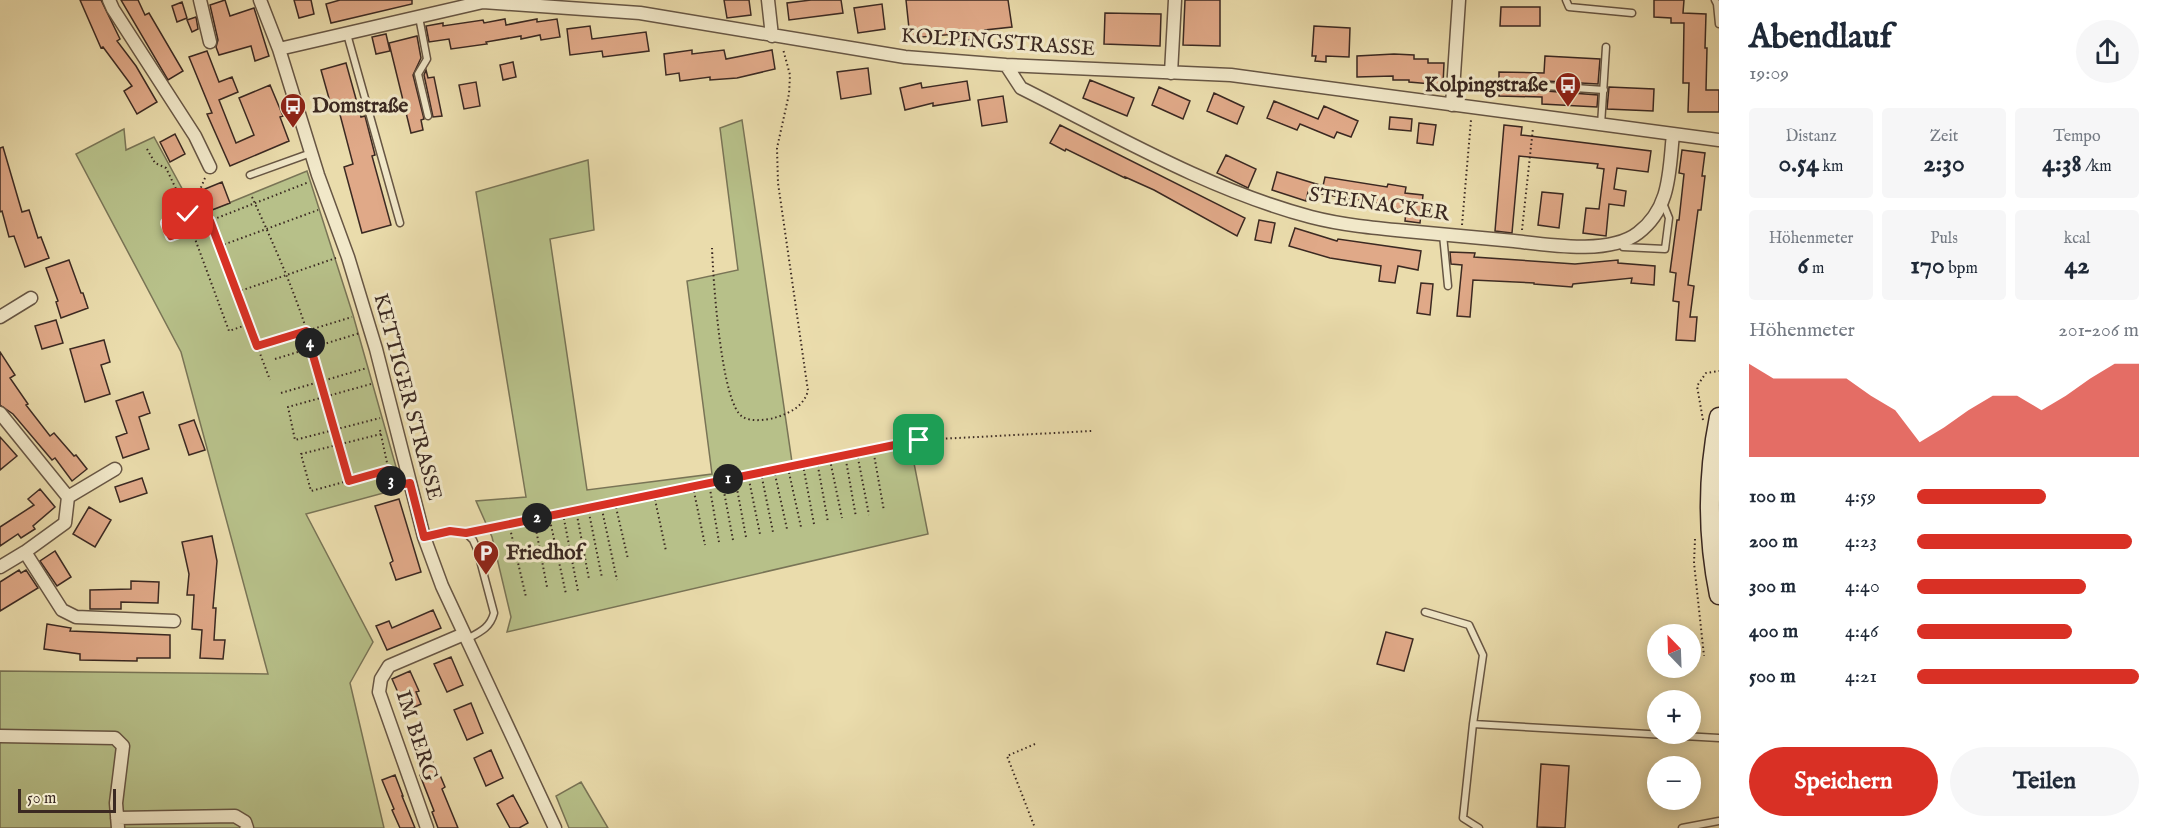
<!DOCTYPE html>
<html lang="de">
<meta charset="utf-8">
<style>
body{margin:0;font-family:"IM FELL English",serif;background:#f6f6f7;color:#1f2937;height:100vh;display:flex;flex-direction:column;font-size:22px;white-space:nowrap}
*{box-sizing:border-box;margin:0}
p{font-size:20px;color:#747a83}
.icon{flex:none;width:33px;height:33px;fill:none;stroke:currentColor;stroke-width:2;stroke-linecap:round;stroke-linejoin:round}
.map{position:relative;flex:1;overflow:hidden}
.side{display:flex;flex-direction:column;background:#fff;width:450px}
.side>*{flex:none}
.needle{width:39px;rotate:337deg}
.fabs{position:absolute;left:1647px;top:624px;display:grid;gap:12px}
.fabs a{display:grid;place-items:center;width:54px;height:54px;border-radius:50%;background:#fff;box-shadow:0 3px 15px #0003;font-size:30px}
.scale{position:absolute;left:18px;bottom:15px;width:98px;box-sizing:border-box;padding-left:6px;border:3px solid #3b2922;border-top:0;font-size:16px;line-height:21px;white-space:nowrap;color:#3b2922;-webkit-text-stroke:4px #f1e8c9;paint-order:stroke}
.pin{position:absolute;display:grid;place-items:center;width:51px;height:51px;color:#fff;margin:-26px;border-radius:12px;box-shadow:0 3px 9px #0006}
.km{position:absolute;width:30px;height:30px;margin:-15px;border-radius:50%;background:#222;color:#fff;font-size:16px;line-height:30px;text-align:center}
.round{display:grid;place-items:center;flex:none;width:63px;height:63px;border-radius:32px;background:#f6f6f7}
.summary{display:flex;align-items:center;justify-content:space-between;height:102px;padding:0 30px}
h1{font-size:33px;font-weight:700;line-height:45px}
.metrics{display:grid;grid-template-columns:repeat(3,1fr);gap:9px;height:102px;padding:6px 30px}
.metrics div{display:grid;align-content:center;border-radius:6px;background:#f6f6f7;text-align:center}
.metrics b{font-size:26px;font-weight:700}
.metrics small{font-size:16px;font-weight:400}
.metrics p{font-size:16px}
.chart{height:168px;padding:12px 30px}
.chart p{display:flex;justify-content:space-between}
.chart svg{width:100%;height:108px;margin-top:6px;fill:#d93025;opacity:.7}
.action{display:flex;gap:12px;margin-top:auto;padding:12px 30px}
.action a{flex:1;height:69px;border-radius:36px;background:#d93025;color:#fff;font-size:24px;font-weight:700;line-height:69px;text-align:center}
.action a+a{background:#f6f6f7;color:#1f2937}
ul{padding:0 30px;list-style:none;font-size:20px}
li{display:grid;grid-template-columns:96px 72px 1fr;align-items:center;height:45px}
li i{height:15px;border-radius:8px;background:#d93025}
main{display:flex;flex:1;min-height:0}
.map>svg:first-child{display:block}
.green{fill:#b7c089;stroke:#797456;stroke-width:1.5}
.building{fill:#e0a988;stroke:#3b2922;stroke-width:1.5}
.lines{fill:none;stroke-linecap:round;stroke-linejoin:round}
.lane-casing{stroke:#675644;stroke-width:9}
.street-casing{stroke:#675644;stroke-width:15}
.secondary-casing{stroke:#3b2922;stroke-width:21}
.path{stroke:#3b2922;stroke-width:2;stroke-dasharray:1.5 3;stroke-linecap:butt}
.lane{stroke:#f1e8c9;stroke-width:6}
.street{stroke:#f1e8c9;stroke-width:12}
.secondary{stroke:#f1e8c9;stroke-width:18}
.route-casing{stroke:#fff;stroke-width:12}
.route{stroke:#d93025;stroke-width:8}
.labels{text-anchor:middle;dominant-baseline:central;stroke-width:6;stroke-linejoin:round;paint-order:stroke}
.street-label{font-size:21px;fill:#3b2922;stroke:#f1e8c9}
.poi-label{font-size:21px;font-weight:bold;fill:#3b2922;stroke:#f1e8c9;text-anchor:start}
</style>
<main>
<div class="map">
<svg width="1719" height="828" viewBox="0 0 1719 828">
<rect width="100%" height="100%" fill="#eadcac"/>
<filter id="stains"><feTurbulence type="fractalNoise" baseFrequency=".00333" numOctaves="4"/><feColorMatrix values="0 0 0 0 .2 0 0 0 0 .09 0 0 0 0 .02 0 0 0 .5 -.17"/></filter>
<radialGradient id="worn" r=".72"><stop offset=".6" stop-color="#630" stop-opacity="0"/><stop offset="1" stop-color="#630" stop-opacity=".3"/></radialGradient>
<path class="green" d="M 742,120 L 792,462 L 909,438 L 928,534 L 507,632 L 511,617 L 492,537 L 476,501 L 526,497 L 476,192 L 588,160 L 594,230 L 550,239 L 587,490 L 712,474 L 687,281 L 738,270 L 720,128 Z
M 124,129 L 126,150 L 154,137 L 197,216 L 307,171 L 353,315 L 402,488 L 306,514 L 373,642 L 350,683 L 384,828 L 0,828 L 0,671 L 268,674 L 181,352 L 76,154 Z
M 581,782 L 608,828 L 569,828 L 556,796 Z"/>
<path class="building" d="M 80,0 L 101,0 L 120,39 L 117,41 L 136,66 L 157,102 L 137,114 L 124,91 L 132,86 L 103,47 L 101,48 Z
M 121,0 L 138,0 L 145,15 L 149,13 L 183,71 L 168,80 Z
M 225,0 L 230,16 L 254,8 L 269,56 L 255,61 L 251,46 L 219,55 L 216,47 L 218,40 L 210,5 Z
M 294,0 L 311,0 L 314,14 L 299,18 Z
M 340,0 L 412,0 L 412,4 L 331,23 L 326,4 Z
M 724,0 L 749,0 L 751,15 L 727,18 Z
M 811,0 L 841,0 L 843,13 L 789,20 L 787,3 Z
M 906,0 L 1008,0 L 1012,27 L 985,30 L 986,38 L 957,41 L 956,34 L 910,38 Z
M 1185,0 L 1220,0 L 1220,46 L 1183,45 Z
M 1654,0 L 1684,0 L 1683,13 L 1706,14 L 1705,48 L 1707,48 L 1706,90 L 1719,90 L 1719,112 L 1688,112 L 1689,83 L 1683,83 L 1684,23 L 1671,23 L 1671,18 L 1654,17 Z
M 182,2 L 187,18 L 177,22 L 172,6 Z
M 882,4 L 885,29 L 858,33 L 854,8 Z
M 1501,7 L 1540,7 L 1540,26 L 1500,26 Z
M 1105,13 L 1161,14 L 1160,46 L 1104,44 Z
M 196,17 L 198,29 L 192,32 L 187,20 Z
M 505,19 L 506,25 L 537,19 L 537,22 L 557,19 L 560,37 L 541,40 L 540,35 L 521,39 L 521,36 L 486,42 L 487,44 L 451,49 L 449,39 L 429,42 L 426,26 L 443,23 L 443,26 L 483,20 L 484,23 Z
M 590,26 L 592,39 L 646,32 L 649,51 L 603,57 L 602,51 L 570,55 L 567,29 Z
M 1314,26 L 1350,28 L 1349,57 L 1326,56 L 1326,62 L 1315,61 L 1316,56 L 1312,56 Z
M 386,34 L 390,51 L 376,54 L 372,37 Z
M 417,36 L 421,58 L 413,75 L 424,119 L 421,120 L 423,130 L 411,133 L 389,43 Z
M 692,50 L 692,54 L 724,50 L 726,59 L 772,50 L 775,69 L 737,78 L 710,80 L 710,77 L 680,81 L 679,73 L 666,75 L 664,54 Z
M 207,51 L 219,82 L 232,77 L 238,92 L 219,100 L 236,143 L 254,135 L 239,98 L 270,85 L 283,116 L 280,117 L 289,141 L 230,166 L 207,114 L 212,113 L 189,57 Z
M 1394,54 L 1414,55 L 1414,59 L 1428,59 L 1428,63 L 1444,63 L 1443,85 L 1409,82 L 1409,80 L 1393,80 L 1393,76 L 1357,77 L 1357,56 Z
M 1545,56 L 1600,59 L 1598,84 L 1546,81 L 1542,83 L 1541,86 L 1546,91 L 1598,95 L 1597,107 L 1542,104 L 1542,97 L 1499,96 L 1499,72 L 1544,73 Z
M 513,62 L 516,77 L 503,80 L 500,65 Z
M 346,63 L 361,117 L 365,116 L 375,155 L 372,156 L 391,225 L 362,233 L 344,167 L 353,164 L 338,107 L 332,109 L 321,70 Z
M 868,68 L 871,94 L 841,99 L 837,72 Z
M 426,70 L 428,78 L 434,77 L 442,116 L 433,117 L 424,75 Z
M 1090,80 L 1134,98 L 1127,116 L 1083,98 Z
M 967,81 L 970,100 L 933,106 L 933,103 L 905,110 L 900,88 L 921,83 L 922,88 Z
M 476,82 L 480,106 L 464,109 L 459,85 Z
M 1159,87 L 1190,101 L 1183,119 L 1152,105 Z
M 1609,87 L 1654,89 L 1653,111 L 1607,109 Z
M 1214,93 L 1244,107 L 1237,124 L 1207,111 Z
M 1003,96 L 1007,122 L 982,126 L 978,100 Z
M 1274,101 L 1318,119 L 1324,106 L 1358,121 L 1351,137 L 1337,132 L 1334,138 L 1300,124 L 1297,130 L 1267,118 Z
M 1390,117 L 1412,119 L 1411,131 L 1389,129 Z
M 1419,123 L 1436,125 L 1433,145 L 1417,143 Z
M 1060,125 L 1245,218 L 1237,236 L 1154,190 L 1125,177 L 1125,178 L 1066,149 L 1065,151 L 1050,143 Z
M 1504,125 L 1522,127 L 1521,135 L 1651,151 L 1648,172 L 1617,168 L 1614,189 L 1626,191 L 1624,206 L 1609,204 L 1606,236 L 1583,233 L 1586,208 L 1599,209 L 1604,169 L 1597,168 L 1598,164 L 1519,156 L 1512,233 L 1495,231 Z
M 175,134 L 185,154 L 170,162 L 160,142 Z
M 3,147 L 22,212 L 29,210 L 38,238 L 41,237 L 49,258 L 25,267 L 14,236 L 9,237 L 2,211 L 0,212 L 0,148 Z
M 1682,150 L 1705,153 L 1702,176 L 1705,176 L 1701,210 L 1698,210 L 1688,285 L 1694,286 L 1690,317 L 1697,317 L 1695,341 L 1676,340 L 1679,302 L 1673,301 L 1676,273 L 1670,272 L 1677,220 L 1679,220 L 1684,174 L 1679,173 Z
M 1226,155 L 1256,169 L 1248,188 L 1217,173 Z
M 1277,172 L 1323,186 L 1325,177 L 1387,187 L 1388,184 L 1406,187 L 1405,193 L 1423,195 L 1420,223 L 1405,221 L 1406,211 L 1384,206 L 1384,204 L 1308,192 L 1306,201 L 1272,190 Z
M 222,182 L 230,203 L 212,210 L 205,189 Z
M 1542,192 L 1563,194 L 1559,228 L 1538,225 Z
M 1259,220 L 1275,223 L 1271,243 L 1255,240 Z
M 1295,228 L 1337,241 L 1338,239 L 1421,251 L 1418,270 L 1398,266 L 1395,283 L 1379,281 L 1381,266 L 1330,258 L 1289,246 Z
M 1450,252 L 1475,253 L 1474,257 L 1575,264 L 1618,260 L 1618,263 L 1655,266 L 1654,285 L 1631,283 L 1632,278 L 1573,284 L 1572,287 L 1534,284 L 1534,283 L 1473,280 L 1470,317 L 1457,316 L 1462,265 L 1451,264 Z
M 69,260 L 81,293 L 83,293 L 88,308 L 61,318 L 56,302 L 58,301 L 46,268 Z
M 1421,283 L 1433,284 L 1430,315 L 1417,313 Z
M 56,320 L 63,343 L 42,349 L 35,326 Z
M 104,340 L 110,362 L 101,365 L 110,394 L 85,402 L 70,349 Z
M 0,352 L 15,375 L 10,378 L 28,404 L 26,405 L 50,436 L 54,433 L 74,456 L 76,455 L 87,469 L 72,481 L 55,458 L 52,460 L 13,414 L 0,405 Z
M 143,392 L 150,413 L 139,417 L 149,449 L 123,458 L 116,437 L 127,433 L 116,401 Z
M 194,420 L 205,450 L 189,455 L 179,425 Z
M 0,437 L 17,456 L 0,470 Z
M 142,478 L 147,493 L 120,502 L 115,487 Z
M 40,489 L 55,507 L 33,526 L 35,529 L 21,538 L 18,534 L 0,546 L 0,527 L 34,505 L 28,499 Z
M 399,499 L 421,572 L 396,580 L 390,563 L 393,561 L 375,506 Z
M 89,507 L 111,520 L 95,547 L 73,534 Z
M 212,536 L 217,561 L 213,608 L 216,608 L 214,640 L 225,640 L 223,659 L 200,658 L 202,630 L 192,629 L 194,595 L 187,595 L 189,574 L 182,542 Z
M 55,551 L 71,577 L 57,586 L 40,561 Z
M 19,570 L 21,573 L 26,570 L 38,588 L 0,611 L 0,582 Z
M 131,581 L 159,582 L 158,603 L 121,602 L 121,609 L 90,609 L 90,590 L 131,589 Z
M 433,610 L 441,628 L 387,650 L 376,626 L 389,621 L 392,628 Z
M 47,624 L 71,628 L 70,631 L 170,635 L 170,658 L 137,658 L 137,661 L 80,660 L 80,654 L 44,649 Z
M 1386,632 L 1413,639 L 1404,671 L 1377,664 Z
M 451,657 L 463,685 L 447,692 L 434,664 Z
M 410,671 L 419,691 L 416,692 L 421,704 L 406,711 L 392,679 Z
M 471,703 L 483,733 L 467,740 L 454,710 Z
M 420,724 L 435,769 L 437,768 L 445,787 L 442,789 L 458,828 L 438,828 L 432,812 L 434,811 L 420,775 L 422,774 L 407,729 Z
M 491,750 L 503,778 L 486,786 L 474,758 Z
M 1541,764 L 1569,766 L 1565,828 L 1537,827 Z
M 395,775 L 403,796 L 402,796 L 415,828 L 400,828 L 392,810 L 394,809 L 382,780 Z
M 513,795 L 528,823 L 519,828 L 510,828 L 497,804 Z"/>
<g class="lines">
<g class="lane-casing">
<path id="lane" d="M 1566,0 L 1569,7 L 1632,13
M 1715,0 L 1717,4 L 1719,24
M 419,17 L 427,59 L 418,74 L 428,116
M 347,34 L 400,223
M 1546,86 L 1604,90
M 1601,125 L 1606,47
M 250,175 L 311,153
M 1443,235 L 1448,286
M 1622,243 L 1623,247 L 1665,249 L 1669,218 L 1663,203
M 424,537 L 450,531 L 466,533 L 473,540 L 477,549 L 494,613 C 490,628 480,632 467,639
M 1425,612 L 1469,625 L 1483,655 L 1473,724
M 1479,828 L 1463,818 L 1473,724 L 1719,738
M 1682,828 L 1719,821"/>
</g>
<g class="street-casing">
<path id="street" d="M 109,0 L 113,9 L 195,136 L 210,167
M 200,0 L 210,42
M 260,0 L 279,49 L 318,175 L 348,257 L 376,349 L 424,537 L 442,586 L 555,828
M 768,0 L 772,36
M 279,49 L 483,2 L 640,13 L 905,57 L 1006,65 L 1231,75 L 1719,140
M 1006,65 L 1021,88 C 1115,135 1209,190 1311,217 C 1342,225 1374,228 1406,231 C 1442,234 1478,238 1514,241 C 1549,245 1610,255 1638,233 C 1671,208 1669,171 1673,134
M 1171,73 L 1175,0
M 1452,105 L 1459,0
M 0,317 L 31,298
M 0,413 L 68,497 L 65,523 L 25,552
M 68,497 L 115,469
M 0,567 L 25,552 L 62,610 L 76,617 L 174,621
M 0,736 L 115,738 L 123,746 L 116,803 L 118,828
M 117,818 L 235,816 L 245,822 L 247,828
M 427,828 L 379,692 L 381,679 L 389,666 L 464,634"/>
</g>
<g class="secondary-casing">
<path id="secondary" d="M 1719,417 C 1707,476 1707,536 1719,595"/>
</g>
<path class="path" d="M 147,149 L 155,163 L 166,168 L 188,214 L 166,223 L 171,236 L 309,182
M 205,178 L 199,192 L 270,380
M 252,197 C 273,243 294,289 309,338 C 324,387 335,437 350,485
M 1462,225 L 1471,120
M 191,228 L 229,331 L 249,324
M 1522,230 L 1533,128
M 220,246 L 318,210
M 712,248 C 713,276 721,406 743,417 C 751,422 766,420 774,418 C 790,413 803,407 808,391 L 778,183 L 777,148 L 789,94 L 790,75 L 783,49
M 237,292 L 336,258
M 257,346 L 352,317
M 275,359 L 360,333
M 371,384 L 288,407 L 295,440 L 380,418
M 281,393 L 367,368
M 1703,420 L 1697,386 L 1706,373 L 1719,371
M 380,430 L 392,486 L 398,485
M 381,434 L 301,454 L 311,491 L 388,470
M 873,449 L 884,511
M 857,453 L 869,515
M 845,455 L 856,517
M 830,460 L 842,518
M 817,461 L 828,522
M 803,465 L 814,524
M 788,468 L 801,527
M 774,470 L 787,529
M 761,473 L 773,532
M 748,475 L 760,534
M 735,478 L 746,537
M 722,481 L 733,540
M 709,483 L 719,542
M 693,487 L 705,545
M 654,495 L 666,551
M 615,503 L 628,559
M 601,505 L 617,580
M 588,508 L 602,578
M 576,510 L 589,579
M 563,514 L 578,591
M 549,516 L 566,594
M 534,519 L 547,587
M 509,524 L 526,597
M 478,530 L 919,440 L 1092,431
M 1695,539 L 1694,563 L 1704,656
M 1035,744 L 1007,756 L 1035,828"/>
<use href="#lane" class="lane"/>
<use href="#street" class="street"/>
<use href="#secondary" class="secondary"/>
</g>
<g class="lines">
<g class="route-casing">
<path id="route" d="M 188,214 L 166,223 L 171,236 L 210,221 L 257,346 L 306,331 L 349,481 L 388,470 L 392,486 L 410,483 L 424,537 L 450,531 L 466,533 L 919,440"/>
</g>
<use href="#route" class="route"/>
</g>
<defs>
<g id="bus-pin" transform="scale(1.35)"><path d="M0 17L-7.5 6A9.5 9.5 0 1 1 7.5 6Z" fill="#8f2418" stroke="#f1e8c9"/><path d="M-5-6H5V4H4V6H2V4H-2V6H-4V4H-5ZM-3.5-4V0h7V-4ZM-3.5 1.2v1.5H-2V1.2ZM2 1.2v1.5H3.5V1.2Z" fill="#fff"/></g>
<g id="parking-pin" transform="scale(1.35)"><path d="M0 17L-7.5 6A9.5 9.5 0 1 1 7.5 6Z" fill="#8f2418" stroke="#f1e8c9"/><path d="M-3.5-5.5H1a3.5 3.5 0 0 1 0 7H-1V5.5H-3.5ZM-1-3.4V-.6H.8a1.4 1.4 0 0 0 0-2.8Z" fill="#fff"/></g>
</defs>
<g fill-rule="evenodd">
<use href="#bus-pin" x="1568" y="85"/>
<use href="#bus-pin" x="293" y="106"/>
<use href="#parking-pin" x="486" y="553"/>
</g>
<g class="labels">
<g class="street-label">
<text transform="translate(998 43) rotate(4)">KOLPINGSTRASSE</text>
<text transform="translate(1379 205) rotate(8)">STEINACKER</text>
<text transform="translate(407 397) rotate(75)">KETTIGER STRASSE</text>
<text transform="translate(416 736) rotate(72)">IM BERG</text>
</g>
<g class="poi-label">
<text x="1548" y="85" text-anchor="end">Kolpingstraße</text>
<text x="312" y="106">Domstraße</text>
<text x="506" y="553">Friedhof</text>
</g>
</g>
<rect width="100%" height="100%" filter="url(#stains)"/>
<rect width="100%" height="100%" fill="url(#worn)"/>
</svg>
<div class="fabs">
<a><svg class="needle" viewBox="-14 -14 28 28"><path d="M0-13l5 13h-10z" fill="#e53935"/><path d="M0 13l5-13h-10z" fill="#747a83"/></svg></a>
<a>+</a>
<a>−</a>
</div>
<div class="scale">50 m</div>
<div class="pin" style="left:919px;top:440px;background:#1e9e55"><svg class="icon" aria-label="arrive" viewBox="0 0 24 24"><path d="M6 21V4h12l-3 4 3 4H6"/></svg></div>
<div class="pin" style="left:188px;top:214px;background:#d93025"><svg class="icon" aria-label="check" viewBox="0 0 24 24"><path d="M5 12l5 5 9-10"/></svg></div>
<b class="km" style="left:728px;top:479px">1</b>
<b class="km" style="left:537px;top:518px">2</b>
<b class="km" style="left:391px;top:481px">3</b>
<b class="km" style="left:310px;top:343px">4</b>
</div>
<section class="side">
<div class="summary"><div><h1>Abendlauf</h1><p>19:09</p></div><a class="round"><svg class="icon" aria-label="share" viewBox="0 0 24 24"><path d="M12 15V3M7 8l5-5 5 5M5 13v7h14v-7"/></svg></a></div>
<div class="metrics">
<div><p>Distanz</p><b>0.54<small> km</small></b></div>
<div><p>Zeit</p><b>2:30</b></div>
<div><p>Tempo</p><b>4:38<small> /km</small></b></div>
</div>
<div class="metrics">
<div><p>Höhenmeter</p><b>6<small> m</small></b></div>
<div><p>Puls</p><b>170<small> bpm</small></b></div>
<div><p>kcal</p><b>42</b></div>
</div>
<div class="chart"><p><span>Höhenmeter</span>201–206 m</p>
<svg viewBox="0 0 160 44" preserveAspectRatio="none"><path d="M0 44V6L10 12L20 12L30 12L40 12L50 19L60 25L70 38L80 32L90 25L100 19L110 19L120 25L130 19L140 12L150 6L160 6V44z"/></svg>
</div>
<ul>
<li><b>100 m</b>4:59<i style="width:58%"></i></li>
<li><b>200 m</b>4:23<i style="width:97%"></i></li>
<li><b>300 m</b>4:40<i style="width:76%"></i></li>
<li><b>400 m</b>4:46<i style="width:70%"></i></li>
<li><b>500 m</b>4:21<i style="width:100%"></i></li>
</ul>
<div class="action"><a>Speichern</a><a>Teilen</a></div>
</section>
</main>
